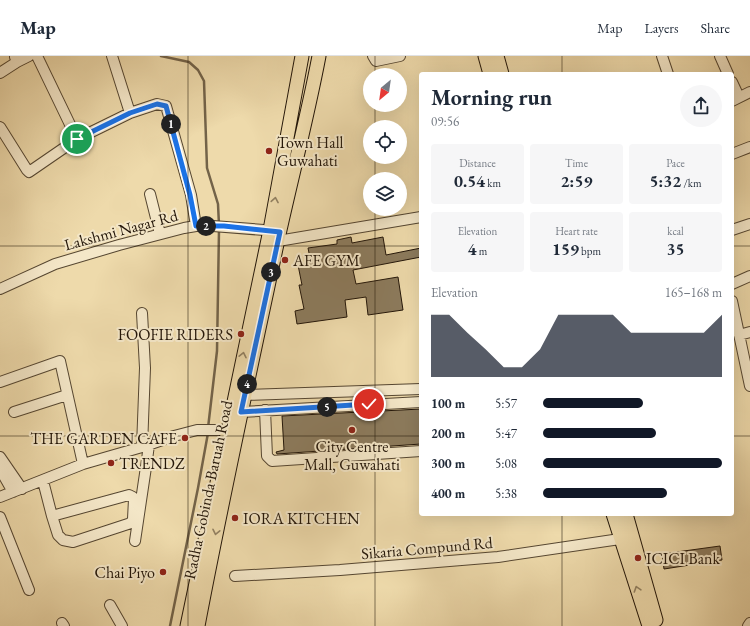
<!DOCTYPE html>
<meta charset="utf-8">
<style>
body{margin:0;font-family:"EB Garamond",serif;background:#f6f6f7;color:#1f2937;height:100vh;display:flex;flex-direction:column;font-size:15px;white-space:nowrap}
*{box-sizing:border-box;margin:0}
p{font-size:13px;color:#747a83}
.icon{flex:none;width:22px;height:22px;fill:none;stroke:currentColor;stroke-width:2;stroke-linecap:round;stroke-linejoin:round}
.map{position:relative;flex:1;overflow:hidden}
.side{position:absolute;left:419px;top:16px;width:315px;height:444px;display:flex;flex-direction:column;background:#fff;border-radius:4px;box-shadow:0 4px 16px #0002}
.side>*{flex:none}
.needle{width:26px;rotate:209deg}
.tools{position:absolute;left:363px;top:12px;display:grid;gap:8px}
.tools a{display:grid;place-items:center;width:44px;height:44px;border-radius:50%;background:#fff;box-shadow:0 4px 16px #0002;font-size:20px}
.pin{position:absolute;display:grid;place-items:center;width:34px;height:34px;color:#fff;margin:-17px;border:2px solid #fff;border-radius:50%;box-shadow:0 1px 4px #0007}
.km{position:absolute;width:20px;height:20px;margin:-10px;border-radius:50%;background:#222;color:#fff;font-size:11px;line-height:20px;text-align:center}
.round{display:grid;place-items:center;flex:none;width:42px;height:42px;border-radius:21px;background:#f6f6f7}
.summary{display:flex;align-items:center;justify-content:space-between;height:68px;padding:0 12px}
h1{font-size:22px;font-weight:700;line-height:30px}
.stats{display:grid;grid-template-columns:repeat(3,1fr);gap:6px;height:68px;padding:4px 12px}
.stats div{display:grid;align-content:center;border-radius:4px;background:#f6f6f7;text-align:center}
.stats b{font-size:17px;font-weight:700}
.stats small{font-size:11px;font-weight:400}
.stats p{font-size:11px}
.chart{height:112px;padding:8px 12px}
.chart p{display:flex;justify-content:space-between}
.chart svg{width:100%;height:72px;margin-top:4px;fill:#111827;opacity:.7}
ul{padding:0 12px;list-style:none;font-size:13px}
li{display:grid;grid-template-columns:64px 48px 1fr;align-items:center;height:30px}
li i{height:10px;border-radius:5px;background:#111827}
header{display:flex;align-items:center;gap:24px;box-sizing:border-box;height:56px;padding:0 20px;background:#fff;border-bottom:1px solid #e0e1e3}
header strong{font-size:19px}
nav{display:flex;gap:22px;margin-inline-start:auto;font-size:14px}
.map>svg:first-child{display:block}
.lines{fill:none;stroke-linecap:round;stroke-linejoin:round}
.stream{stroke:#736349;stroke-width:2.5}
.building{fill:#8c7b5d;stroke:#221508}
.minor-casing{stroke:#554631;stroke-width:12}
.major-casing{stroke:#221508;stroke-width:15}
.minor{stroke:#f4e7c8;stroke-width:10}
.major{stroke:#eedaab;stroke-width:13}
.oneway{stroke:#928162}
.route-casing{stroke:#fff;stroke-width:8}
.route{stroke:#1a73e8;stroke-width:5}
.grid{fill:none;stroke:#221508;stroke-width:1;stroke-opacity:0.55}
.poi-dot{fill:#8f2418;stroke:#f4e7c8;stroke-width:1.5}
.labels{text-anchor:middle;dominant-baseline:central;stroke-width:4;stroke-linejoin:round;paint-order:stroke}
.poi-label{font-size:16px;fill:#221508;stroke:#f4e7c8;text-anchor:start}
.street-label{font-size:16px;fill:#221508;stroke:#f4e7c8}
</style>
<header>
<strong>Map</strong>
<nav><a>Map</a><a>Layers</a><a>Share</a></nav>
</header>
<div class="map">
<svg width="750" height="570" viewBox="0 0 750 570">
<rect width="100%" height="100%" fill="#eedaab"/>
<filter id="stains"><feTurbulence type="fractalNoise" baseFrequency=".005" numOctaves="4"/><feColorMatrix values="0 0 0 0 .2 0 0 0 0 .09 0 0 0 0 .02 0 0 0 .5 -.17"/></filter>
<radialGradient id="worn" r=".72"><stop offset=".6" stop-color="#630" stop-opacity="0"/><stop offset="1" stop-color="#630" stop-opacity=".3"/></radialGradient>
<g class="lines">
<path class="stream" d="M 161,0 L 189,6 L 198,14 L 204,25 L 207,112 L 218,148 L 219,169
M 208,372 L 217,295 L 219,174
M 170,570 L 198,432 L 208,377"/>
</g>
<path class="building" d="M 351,181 L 352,187 L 383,181 L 386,199 L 421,192 L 421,201 L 353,214 L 356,228 L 398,221 L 403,254 L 368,259 L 366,241 L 345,244 L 347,261 L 297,268 L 295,255 L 304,253 L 299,229 L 302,229 L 298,209 L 311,207 L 308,192 L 337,188 L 337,184 Z
M 421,353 L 421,388 L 277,398 L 276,396 L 284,394 L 282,360 Z
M 720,490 L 722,504 L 664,513 L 662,498 Z"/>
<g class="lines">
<g class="minor-casing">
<path id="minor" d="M 37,0 L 77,83
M 112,0 L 130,57
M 373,0 L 376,5 L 400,0
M 662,0 L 668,18
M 720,0 L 728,18
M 15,1 L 17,6 L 29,0
M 0,17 L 17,6
M 732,26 L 739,41
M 732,45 L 750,36
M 0,71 L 27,114 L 29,116 L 77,83 L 130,57 L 157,48 L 166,50 L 191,139 L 196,170
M 732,98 L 750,91
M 150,138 L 160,178
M 732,174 L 750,168
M 278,185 L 421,161
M 732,228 L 750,220
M 0,233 L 55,208 L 119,189 L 184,172 L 196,170 L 213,170 L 277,175
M 732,245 L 750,330
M 739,279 L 750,276
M 0,326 L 60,305 L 83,408
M 244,339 L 421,333
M 265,354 L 267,400 L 272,405 L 421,395
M 14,356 L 67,339
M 241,356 L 421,346
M 142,391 L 145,312 L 142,257
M 0,401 L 22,433
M 0,413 L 13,436
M 43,425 L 52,460 L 129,439 L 133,441 L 134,443 L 133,463 L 131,467 L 73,486 L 63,484 L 58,479 L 52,460
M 0,441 L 83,408 L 142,391 L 174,380 L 197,374 L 227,374
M 0,461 L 29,534
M 135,485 L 146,411 L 149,389
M 235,520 L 340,514 L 498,501 L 620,483
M 110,549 L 122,570
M 62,567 L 64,570
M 748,570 L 750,567"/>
</g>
<g class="major-casing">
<path id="major" d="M 485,0 L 490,18
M 497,0 L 502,18
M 613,458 L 649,570
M 626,458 L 656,564
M 187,570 L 270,174 L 302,0
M 198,570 C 223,438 252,306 280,174 C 293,116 308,58 319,0"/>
</g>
<use href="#minor" class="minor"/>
<use href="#major" class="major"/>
</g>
<defs><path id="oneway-chevron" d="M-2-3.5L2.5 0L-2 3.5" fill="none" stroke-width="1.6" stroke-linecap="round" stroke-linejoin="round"/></defs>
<g class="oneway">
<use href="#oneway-chevron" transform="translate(275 144) rotate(-80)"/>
<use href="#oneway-chevron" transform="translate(243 299) rotate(-78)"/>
<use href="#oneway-chevron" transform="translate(216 476) rotate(102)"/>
<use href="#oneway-chevron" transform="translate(637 533) rotate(-108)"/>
</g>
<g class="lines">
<g class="route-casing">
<path id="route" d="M 77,83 L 130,57 L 157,48 L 166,50 L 190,139 L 196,170 L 224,170 L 280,176 L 241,356 L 369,348"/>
</g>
<use href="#route" class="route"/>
</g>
<path class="grid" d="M 188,0 L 188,570M 375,0 L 375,19M 562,0 L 562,18M 375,49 L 375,71M 375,101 L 375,123M 375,153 L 375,570M 0,190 L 421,190M 732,190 L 750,190M 0,380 L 421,380M 732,380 L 750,380M 562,458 L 562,570"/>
<g class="poi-dot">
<circle cx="269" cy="95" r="4"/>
<circle cx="285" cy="204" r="4"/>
<circle cx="241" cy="278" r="4"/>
<circle cx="352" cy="374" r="4"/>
<circle cx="185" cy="382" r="4"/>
<circle cx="111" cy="407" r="4"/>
<circle cx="235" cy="462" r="4"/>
<circle cx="638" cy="502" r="4"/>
<circle cx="163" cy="516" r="4"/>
</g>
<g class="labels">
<g class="poi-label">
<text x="277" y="86">Town Hall<tspan x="277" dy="18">Guwahati</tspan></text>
<text x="293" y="204">AFE GYM</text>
<text x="233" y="278" text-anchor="end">FOOFIE RIDERS</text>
<text x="177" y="382" text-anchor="end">THE GARDEN CAFE</text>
<text x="352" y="390" text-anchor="middle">City Centre<tspan x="352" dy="18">Mall, Guwahati</tspan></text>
<text x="119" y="407">TRENDZ</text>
<text x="243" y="462">IORA KITCHEN</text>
<text x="646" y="502">ICICI Bank</text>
<text x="155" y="516" text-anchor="end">Chai Piyo</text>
</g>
<g class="street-label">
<text transform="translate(121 174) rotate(-15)">Lakshmi Nagar Rd</text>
<text transform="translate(208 434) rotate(-78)">Radha Gobinda Baruah Road</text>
<text transform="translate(427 492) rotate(-5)">Sikaria Compund Rd</text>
</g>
</g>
<rect width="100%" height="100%" filter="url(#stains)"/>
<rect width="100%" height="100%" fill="url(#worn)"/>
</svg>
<div class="tools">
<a><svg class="needle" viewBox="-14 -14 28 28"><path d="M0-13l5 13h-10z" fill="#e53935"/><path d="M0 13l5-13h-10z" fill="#747a83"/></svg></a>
<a><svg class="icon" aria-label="locate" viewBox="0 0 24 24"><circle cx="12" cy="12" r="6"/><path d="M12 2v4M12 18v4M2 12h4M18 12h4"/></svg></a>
<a><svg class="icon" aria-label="layers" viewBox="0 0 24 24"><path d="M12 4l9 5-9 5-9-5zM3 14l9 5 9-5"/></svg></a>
</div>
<div class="pin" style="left:77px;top:83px;background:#1e9e55"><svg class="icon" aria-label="arrive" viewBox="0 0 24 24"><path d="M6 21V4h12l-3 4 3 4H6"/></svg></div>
<div class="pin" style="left:369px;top:348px;background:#d93025"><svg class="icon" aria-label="check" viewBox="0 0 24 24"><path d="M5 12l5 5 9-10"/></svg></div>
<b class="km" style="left:171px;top:68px">1</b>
<b class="km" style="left:206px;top:170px">2</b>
<b class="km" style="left:271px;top:216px">3</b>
<b class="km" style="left:247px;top:328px">4</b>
<b class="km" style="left:327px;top:351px">5</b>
<section class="side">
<div class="summary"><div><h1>Morning run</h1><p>09:56</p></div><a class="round"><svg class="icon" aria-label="share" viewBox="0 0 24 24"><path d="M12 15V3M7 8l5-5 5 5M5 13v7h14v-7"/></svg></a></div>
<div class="stats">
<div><p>Distance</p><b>0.54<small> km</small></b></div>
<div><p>Time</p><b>2:59</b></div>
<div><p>Pace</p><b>5:32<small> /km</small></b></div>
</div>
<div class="stats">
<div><p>Elevation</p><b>4<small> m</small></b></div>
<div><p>Heart rate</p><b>159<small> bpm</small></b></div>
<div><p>kcal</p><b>35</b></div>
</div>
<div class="chart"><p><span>Elevation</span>165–168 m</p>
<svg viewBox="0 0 160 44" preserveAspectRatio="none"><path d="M0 44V6L10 6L20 17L30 27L40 38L50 38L60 27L70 6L80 6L90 6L100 6L110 17L120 17L130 17L140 17L150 17L160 6V44z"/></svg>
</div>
<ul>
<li><b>100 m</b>5:57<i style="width:56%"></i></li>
<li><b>200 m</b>5:47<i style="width:63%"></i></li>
<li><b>300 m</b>5:08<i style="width:100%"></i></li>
<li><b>400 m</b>5:38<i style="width:69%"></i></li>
</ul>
</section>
</div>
